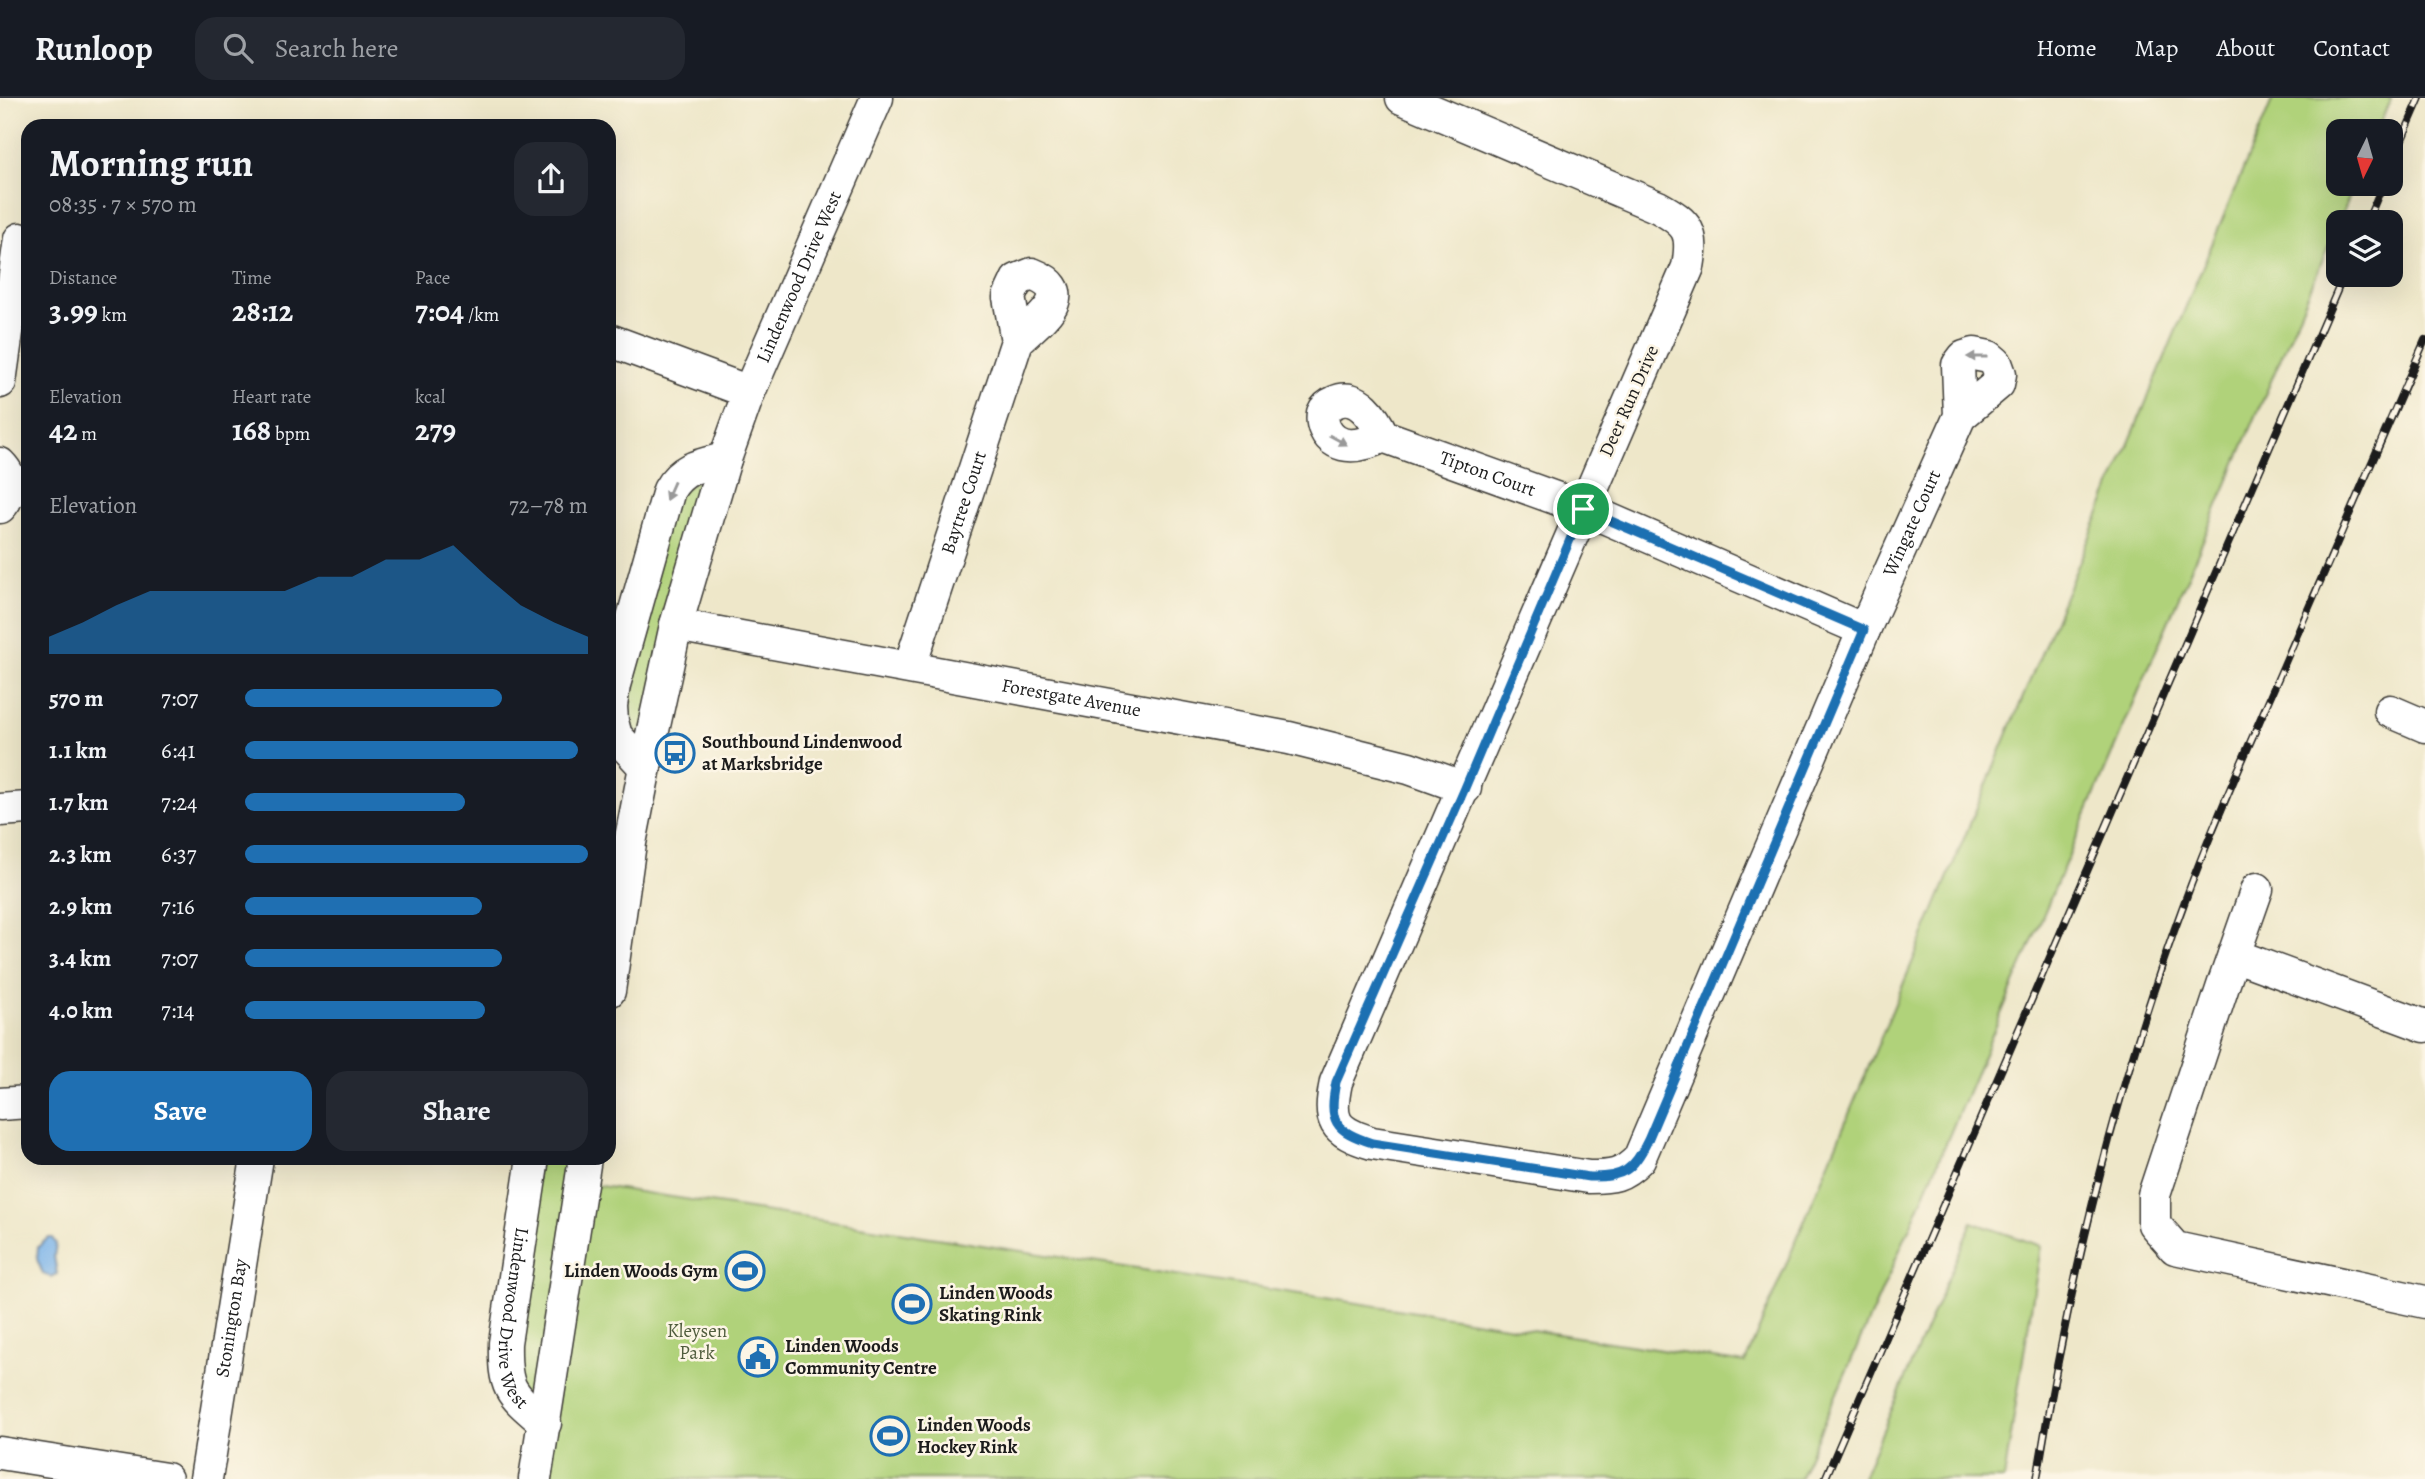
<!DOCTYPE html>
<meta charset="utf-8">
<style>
body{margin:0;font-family:Alegreya,serif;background:#242831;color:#f1f3f6;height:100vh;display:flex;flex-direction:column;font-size:26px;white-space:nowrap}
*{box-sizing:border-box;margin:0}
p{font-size:23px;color:#9ea1a6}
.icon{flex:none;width:38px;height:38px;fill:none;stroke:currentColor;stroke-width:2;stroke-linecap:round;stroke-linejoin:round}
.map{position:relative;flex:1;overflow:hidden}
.side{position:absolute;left:21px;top:21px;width:595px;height:1046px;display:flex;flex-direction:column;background:#171b24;border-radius:21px;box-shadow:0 7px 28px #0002}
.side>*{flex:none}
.needle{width:46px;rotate:185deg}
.controls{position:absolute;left:2326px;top:21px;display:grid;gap:14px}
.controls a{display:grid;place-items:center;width:77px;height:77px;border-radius:14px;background:#171b24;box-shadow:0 7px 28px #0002;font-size:35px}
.pin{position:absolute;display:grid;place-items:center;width:60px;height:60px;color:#fff;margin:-30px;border:4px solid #fff;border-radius:50%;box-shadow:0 2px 7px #0007}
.round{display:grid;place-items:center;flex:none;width:74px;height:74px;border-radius:21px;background:#242831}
.summary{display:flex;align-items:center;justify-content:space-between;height:119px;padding:0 28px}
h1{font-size:38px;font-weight:700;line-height:52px}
.metrics{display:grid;grid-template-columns:repeat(3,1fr);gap:10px;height:119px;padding:7px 28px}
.metrics div{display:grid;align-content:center}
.metrics b{font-size:30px;font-weight:700}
.metrics small{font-size:19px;font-weight:400}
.metrics p{font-size:19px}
.chart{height:196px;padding:14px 28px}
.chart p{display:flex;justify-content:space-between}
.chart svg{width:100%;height:126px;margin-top:7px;fill:#1f6fb2;opacity:.7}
.cta{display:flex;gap:14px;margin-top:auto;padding:14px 28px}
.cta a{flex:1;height:80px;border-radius:21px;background:#1f6fb2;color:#fff;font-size:28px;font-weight:700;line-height:80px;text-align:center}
.cta a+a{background:#242831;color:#f1f3f6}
ul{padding:0 28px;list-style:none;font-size:23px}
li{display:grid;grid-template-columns:112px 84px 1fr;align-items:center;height:52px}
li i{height:18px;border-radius:9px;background:#1f6fb2}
header{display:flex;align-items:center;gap:42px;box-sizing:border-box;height:98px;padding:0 35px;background:#171b24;border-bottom:2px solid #363941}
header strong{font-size:33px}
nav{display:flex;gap:38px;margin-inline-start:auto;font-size:24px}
.search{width:490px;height:63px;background:#242831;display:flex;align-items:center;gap:18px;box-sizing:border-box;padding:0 24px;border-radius:21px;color:#9ea1a6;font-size:26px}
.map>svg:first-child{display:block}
.green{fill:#b0d27a;stroke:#66774b;stroke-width:2}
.water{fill:#7ab3ea;stroke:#4b6883;stroke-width:2}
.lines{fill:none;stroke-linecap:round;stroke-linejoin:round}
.minor-casing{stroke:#3c3a36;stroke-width:35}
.minor{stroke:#fff;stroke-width:32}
.rail-casing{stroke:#1c1c1c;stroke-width:8}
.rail{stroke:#fcf5e5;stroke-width:5;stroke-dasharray:16;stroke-linecap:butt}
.oneway{fill:#999}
.route-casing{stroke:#fff;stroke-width:14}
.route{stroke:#1f6fb2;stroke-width:9}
.labels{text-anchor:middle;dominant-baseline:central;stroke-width:5;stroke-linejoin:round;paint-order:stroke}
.street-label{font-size:19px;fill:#1c1c1c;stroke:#fcf5e5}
.poi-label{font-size:19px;font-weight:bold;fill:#1c1c1c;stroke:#fcf5e5;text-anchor:start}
.park-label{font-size:19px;fill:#505c3d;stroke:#fcf5e5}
</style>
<header>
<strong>Runloop</strong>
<div class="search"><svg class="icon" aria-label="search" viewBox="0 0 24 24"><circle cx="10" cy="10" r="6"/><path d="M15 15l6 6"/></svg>Search here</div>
<nav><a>Home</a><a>Map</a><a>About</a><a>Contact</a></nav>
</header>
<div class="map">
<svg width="2425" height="1381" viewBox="0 0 2425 1381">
<rect width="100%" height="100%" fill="#fcf5e5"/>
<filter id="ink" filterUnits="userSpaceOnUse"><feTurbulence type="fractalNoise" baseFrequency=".0143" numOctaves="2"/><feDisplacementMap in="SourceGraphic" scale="14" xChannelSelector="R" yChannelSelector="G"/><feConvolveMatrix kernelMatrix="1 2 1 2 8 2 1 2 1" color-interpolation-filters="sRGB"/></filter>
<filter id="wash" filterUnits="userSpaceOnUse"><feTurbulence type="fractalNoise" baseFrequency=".00686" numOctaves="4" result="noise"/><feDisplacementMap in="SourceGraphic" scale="28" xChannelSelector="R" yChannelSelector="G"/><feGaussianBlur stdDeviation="1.57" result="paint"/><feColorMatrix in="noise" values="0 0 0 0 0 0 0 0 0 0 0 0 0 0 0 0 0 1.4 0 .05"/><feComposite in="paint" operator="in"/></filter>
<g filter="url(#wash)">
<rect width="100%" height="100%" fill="#eee7c9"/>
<path class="green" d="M 2273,0 L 2391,0 L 2377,33 L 2338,33 L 2338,86 L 2355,86 L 1920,1106 L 1799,1381 L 535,1381 L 545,1325 L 506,1281 L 533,1060 L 585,1061 L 581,1085 L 1745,1265 Z
M 725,361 L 645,669 L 612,623 L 665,405 Z
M 1972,1124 L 2041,1148 L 2004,1381 L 1862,1381 Z"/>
<path class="water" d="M 48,1140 L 52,1140 L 56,1146 L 54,1158 L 57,1176 L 51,1179 L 43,1176 L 37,1161 L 38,1149 Z"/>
</g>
<g filter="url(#ink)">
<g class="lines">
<g class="minor-casing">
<g id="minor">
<path id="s1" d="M 1402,0 L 1658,109 C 1689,126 1694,134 1688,169 L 1336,984 C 1328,1023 1333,1033 1372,1045 L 1589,1079 C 1613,1079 1622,1078 1639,1061 L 1864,532 L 1960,318 L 1998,286 L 2000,276 L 1996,265 L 1989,259 L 1974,256 L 1964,259 L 1958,267 L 1960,318"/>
<path d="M 609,242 L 749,294"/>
<path d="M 0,284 L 20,141"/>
<path id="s2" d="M 1383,338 C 1365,348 1336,355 1325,331 C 1323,327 1322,321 1323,315 C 1325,310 1330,306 1335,304 C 1358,293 1375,321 1383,338 L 1583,410 L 1864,532"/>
<path d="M 0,366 C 14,380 13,395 0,409"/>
<path id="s3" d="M 676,527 L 1289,640 L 1409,670 L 1465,690"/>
<path id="s4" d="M 910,568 L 1017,243 L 1009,199 L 1017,182 L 1032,176 C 1081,195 1037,223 1017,243"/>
<path d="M 2390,613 L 2425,628"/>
<path d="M 645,669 L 616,638 L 612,623 L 611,608 L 614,587 L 669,392 C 682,369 701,367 725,361"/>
<path d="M 0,712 L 28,710"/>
<path d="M 2257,791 L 2224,885 L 2154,1097 L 2154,1126 L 2175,1150 L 2425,1204"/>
<path d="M 2234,857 L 2425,928"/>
<path id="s5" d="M 609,893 L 630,745 L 645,669 L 676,527 L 725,361 L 749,294 L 877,0"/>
<path d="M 0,1006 L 28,1004"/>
<path id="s6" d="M 533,1060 L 505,1245 C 504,1292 510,1295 545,1325"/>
<path d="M 0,1355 L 166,1381"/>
<path id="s7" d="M 206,1381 L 257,1060"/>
<path d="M 535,1381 L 585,1060"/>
</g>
</g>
<use href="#minor" class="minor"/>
<g class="rail-casing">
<path id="rail" d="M 2390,69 L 2420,0
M 2367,124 L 2383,86
M 1825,1381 L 2344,177
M 2037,1381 C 2069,1183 2116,988 2186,800 C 2214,724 2248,650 2280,576 C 2329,465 2376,353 2425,242"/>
</g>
<use href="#rail" class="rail"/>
</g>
<defs><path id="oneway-solid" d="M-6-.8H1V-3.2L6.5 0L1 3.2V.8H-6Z" transform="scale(1.75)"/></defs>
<g class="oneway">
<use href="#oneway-solid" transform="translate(1977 259) rotate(-180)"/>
<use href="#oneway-solid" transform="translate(1338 342) rotate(29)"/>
<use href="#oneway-solid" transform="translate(670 393) rotate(114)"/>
</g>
</g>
<g class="lines" filter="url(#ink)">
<g class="route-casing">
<path id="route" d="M 1583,411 L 1864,532 L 1648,1042 C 1634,1072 1623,1080 1589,1079 L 1372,1045 C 1334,1033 1328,1023 1336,984 L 1465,690 Z"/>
</g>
<use href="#route" class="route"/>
</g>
<defs>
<g id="bus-ring" transform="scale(2.0125)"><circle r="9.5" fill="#fcf5e5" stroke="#1f6fb2" stroke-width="1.5"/><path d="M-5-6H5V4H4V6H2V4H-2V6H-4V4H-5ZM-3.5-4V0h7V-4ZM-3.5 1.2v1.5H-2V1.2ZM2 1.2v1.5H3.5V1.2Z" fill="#1f6fb2"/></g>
<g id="stadium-ring" transform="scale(2.0125)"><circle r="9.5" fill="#fcf5e5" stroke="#1f6fb2" stroke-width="1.5"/><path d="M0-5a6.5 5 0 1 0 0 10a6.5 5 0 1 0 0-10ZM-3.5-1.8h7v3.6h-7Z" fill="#1f6fb2"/></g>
<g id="civic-ring" transform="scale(2.0125)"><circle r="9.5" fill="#fcf5e5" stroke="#1f6fb2" stroke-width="1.5"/><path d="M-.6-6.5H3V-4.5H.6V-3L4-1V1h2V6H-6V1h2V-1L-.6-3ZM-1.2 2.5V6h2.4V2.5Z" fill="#1f6fb2"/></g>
</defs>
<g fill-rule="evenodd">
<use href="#bus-ring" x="675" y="655"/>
<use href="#stadium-ring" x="745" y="1173"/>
<use href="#stadium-ring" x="912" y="1206"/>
<use href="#civic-ring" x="758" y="1259"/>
<use href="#stadium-ring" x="890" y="1338"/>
</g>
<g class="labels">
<g class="street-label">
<text stroke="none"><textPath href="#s5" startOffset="742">Lindenwood Drive West</textPath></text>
<text transform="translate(1629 303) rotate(-66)">Deer Run Drive</text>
<text stroke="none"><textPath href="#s2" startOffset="276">Tipton Court</textPath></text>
<text stroke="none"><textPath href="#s4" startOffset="172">Baytree Court</textPath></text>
<text stroke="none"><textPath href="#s1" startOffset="2291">Wingate Court</textPath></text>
<text stroke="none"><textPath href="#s3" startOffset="402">Forestgate Avenue</textPath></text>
<text stroke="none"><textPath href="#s6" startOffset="163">Lindenwood Drive West</textPath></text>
<text stroke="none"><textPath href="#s7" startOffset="163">Stonington Bay</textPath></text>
</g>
<g class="poi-label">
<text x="702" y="644">Southbound Lindenwood<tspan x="702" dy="22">at Marksbridge</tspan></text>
<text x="718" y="1173" text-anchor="end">Linden Woods Gym</text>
<text x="939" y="1195">Linden Woods<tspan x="939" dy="22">Skating Rink</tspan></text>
<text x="785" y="1248">Linden Woods<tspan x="785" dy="22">Community Centre</tspan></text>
<text x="917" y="1327">Linden Woods<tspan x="917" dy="22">Hockey Rink</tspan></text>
</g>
<g class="park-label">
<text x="697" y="1233">Kleysen<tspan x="697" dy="22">Park</tspan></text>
</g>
</g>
</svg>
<div class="controls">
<a><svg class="needle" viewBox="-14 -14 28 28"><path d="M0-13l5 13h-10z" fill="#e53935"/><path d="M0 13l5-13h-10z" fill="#9ea1a6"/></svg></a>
<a><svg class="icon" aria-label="layers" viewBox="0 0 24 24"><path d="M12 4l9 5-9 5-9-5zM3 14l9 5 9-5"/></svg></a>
</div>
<div class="pin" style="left:1583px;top:411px;background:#1e9e55"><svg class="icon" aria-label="arrive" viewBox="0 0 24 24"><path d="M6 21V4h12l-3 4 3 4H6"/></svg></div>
<section class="side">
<div class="summary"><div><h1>Morning run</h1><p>08:35 · 7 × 570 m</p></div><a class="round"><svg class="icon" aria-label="share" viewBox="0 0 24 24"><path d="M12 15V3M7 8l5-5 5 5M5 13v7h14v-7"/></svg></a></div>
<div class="metrics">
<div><p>Distance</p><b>3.99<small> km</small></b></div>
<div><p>Time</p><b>28:12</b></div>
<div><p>Pace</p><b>7:04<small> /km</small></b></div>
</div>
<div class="metrics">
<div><p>Elevation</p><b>42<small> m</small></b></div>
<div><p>Heart rate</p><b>168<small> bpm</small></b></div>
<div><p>kcal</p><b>279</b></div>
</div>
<div class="chart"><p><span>Elevation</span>72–78 m</p>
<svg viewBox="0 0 160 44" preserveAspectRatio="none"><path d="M0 44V38L10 33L20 27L30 22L40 22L50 22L60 22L70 22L80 17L90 17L100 11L110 11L120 6L130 17L140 27L150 33L160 38V44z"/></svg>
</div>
<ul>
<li><b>570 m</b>7:07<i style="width:75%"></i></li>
<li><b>1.1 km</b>6:41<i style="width:97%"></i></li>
<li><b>1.7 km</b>7:24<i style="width:64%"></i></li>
<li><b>2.3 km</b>6:37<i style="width:100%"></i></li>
<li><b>2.9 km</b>7:16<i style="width:69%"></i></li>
<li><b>3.4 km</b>7:07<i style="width:75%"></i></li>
<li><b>4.0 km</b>7:14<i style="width:70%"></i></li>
</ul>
<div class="cta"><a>Save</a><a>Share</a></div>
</section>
</div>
